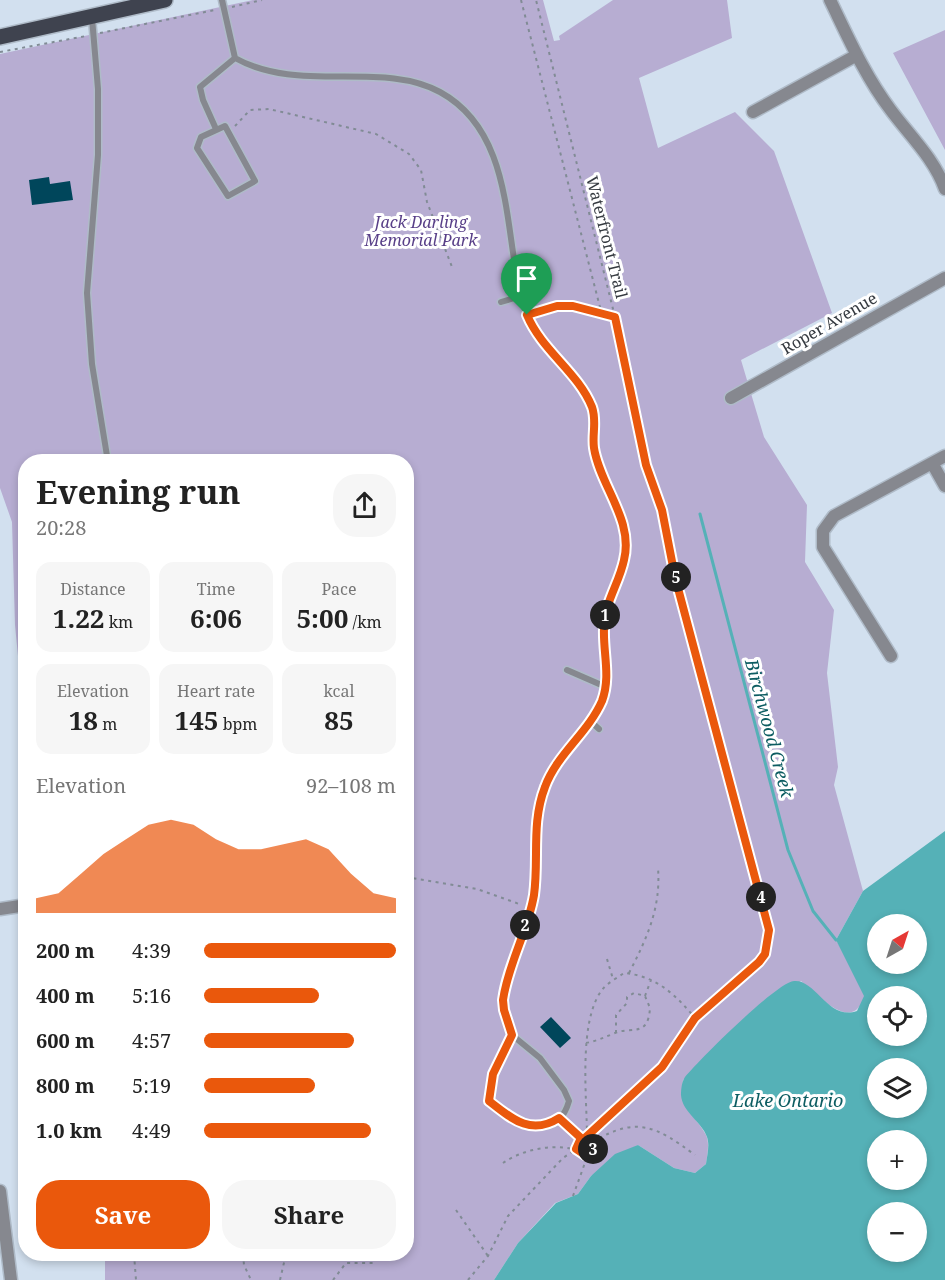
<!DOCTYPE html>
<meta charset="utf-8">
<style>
body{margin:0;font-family:"Noto Serif",serif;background:#f6f6f6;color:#222;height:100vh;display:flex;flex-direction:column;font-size:22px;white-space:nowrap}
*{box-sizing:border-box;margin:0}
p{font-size:20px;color:#767676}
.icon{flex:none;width:33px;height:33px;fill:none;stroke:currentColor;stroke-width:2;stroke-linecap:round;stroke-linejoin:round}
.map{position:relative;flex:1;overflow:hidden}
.details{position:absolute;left:18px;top:454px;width:396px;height:807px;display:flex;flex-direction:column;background:#fff;border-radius:24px;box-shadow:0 3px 9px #0003}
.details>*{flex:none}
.needle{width:39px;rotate:39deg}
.controls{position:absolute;left:867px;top:914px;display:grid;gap:12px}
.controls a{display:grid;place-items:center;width:60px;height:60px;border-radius:50%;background:#fff;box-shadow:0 3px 9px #0003;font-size:30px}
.pin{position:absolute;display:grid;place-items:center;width:51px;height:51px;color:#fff;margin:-62px -26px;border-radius:50% 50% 50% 0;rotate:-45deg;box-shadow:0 0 6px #0007}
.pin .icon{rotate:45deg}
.km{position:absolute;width:30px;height:30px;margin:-15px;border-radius:50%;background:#222;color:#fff;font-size:16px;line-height:30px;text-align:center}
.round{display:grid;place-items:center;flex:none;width:63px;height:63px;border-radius:24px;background:#f6f6f6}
.overview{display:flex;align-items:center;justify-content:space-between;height:102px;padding:0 18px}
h1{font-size:33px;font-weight:700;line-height:45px}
.figures{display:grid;grid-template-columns:repeat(3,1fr);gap:9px;height:102px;padding:6px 18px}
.figures div{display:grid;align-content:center;border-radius:15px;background:#f6f6f6;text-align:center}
.figures b{font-size:26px;font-weight:700}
.figures small{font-size:16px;font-weight:400}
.figures p{font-size:16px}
.chart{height:168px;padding:12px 18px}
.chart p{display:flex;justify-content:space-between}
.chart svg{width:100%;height:108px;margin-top:6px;fill:#ea580c;opacity:.7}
.cta{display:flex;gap:12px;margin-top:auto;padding:12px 18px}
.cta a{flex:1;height:69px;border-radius:24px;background:#ea580c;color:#fff;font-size:24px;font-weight:700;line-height:69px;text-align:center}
.cta a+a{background:#f6f6f6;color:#222}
ul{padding:0 18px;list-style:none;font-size:20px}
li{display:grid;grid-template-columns:96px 72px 1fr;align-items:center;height:45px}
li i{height:15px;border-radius:8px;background:#ea580c}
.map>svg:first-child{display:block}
.green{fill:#b7add2}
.water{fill:#55b1b7;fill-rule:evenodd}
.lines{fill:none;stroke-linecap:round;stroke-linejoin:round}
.stream{stroke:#55b1b7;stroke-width:3}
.building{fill:#00465b}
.lane-casing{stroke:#afbbc8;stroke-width:9}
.street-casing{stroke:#afbbc8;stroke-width:15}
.primary-casing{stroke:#afbbc8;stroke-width:18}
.path{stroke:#818b95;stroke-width:2;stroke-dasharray:3 4.5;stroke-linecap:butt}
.lane{stroke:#86888f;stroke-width:6}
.street{stroke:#86888f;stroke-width:12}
.primary{stroke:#3f434f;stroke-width:15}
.route-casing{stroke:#fff;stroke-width:12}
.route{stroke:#ea580c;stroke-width:8}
.labels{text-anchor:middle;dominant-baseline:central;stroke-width:6;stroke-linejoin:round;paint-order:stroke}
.park-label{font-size:16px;font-style:italic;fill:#583f88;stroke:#fff}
.street-label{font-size:16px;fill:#353a40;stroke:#fff}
.water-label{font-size:18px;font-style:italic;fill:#0d5d62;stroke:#fff}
</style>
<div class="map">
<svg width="945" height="1280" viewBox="0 0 945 1280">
<rect width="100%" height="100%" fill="#d2e0ef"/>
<path class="green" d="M 253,0 L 543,0 L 554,41 L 560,40 L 559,36 L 613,0 L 727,0 L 732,38 L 639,78 L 658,148 L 735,112 L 774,151 L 832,313 L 741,360 L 764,437 L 807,505 L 805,562 L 834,610 L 827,673 L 838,767 L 834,785 L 863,891 L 836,940 C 845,956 862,976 864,994 C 865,999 862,1003 859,1007 C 844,1026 814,991 801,981 L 683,1080 C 679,1111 694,1112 706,1135 C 710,1143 707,1156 706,1164 L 695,1173 L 674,1168 L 638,1145 L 591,1176 L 578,1194 L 555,1203 L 518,1243 L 494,1280 L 105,1280 L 105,1254 L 406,1254 L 406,462 L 26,462 L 25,729 L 15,625 L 12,522 L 0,488 L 0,54 Z
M 945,30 L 945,150 L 893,53 Z"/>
<path class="water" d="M 945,831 L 945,1280 L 494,1280 L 518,1243 L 556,1203 L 578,1194 L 591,1176 L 615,1154 L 638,1145 L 674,1168 L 695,1173 L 706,1164 C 707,1156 710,1145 707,1137 C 702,1122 682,1112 681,1095 C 681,1089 682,1081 685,1077 C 699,1060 777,982 794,981 C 816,979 828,1021 857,1011 L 864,996 L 836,940 L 863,891 ZM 878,924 L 916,924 L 916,963 L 878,963 ZM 878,996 L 916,996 L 916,1035 L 878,1035 ZM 878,1068 L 916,1068 L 916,1107 L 878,1107 ZM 878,1140 L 916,1140 L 916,1179 L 878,1179 ZM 878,1212 L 916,1212 L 916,1251 L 878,1251 Z"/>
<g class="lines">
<path class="stream" d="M 700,514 L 788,850 L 813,911 L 836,940"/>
</g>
<path class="building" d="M 49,177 L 50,184 L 70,181 L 73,200 L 32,205 L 29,180 Z
M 551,1017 L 571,1038 L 560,1048 L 540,1027 Z"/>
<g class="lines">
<g class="lane-casing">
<path id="lane" d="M 222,0 L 235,58 C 299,94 382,60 440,92 C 513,132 504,228 521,297 C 533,346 566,359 587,396 C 597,415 591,430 594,449 C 599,477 617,500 624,528 C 632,561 608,588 604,620 C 601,648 613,677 600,703 C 583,741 548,762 539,805 C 532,835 538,866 533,896 C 528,931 508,964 503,1000 L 504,1010 L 512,1035 L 540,1058 L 564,1090 L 569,1101 C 556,1147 512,1119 489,1101 L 493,1074 L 512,1035
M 92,18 L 98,89 L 98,155 L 87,293 L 92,364 L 108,462
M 225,126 L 255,181 L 228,196 L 197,148 L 201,137 Z
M 216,129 L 203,100 L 200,87 L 235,58
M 501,302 L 521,296
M 567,670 L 606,687
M 589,720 L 599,729"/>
</g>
<g class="street-casing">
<path id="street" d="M 830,0 C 848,37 865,76 890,109 C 909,135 934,158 945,189
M 753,112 L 857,55
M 731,398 L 945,278
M 932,463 L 945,486
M 891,656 L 823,547 L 823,531 L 834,516 L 945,456
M 0,909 L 26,905
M 0,1191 L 11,1280"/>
</g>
<g class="primary-casing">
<path id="primary" d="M 0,37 L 165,0"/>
</g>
<path class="path" d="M 521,0 L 602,315
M 232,7 L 262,0
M 100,33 L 215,10
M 0,52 L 86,36
M 235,126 L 250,110 L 269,109 L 376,134 L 409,154 L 421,170 L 427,202 L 452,267
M 536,312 C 569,300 583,312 615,317
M 406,877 L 477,889 L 522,905
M 607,959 L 613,979
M 629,973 C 647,938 661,908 658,868
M 645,996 L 651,980
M 586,1043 C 597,1041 605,1037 615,1033 C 632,1026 648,1038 650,1008 L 645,996 L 634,993 L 627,997 L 627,1003 L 616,1015 L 616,1032
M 565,1124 L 581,1138
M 593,1142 C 637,1115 657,1127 695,1155
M 503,1163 C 522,1150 549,1144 573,1149 C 577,1150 580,1154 585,1155 L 592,1151 L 593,1142 L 587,1137 C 587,1099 578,1021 602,990 C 607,983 617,978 624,973 C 656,976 675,994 695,1018
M 573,1196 L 586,1160 L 585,1155
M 456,1210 L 488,1256
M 134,1254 L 136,1280
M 243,1254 L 244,1265 L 251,1280
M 280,1280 L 286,1254
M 333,1280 L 346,1263 L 377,1263
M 468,1280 L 488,1256 L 508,1216 L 563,1158 L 576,1149 L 581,1139 L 587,1137 L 662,1067 L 695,1018 L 759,962 L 764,954 L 769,930 L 675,577 L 662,510 L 646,465 L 615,317 L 536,0"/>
<use href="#lane" class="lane"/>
<use href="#street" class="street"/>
<use href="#primary" class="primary"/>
</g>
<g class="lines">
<g class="route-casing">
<path id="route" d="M 557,306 L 573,306 L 615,317 L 646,465 L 662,510 L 675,577 L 769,930 L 765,954 L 759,962 L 695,1018 L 662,1067 L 586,1137 L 593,1142 L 594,1148 L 585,1155 L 576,1149 L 581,1138 L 559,1118 C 531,1136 512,1119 489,1101 L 493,1074 L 512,1035 L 504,1010 L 503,1000 C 508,964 528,931 534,895 C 539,859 531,823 545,787 C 557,754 588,733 602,701 C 611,677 603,653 604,629 C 604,603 619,584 624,560 C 634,520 600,486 594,448 C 592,434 597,421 592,407 C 578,372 542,351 527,315 Z"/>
</g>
<use href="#route" class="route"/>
</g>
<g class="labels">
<g class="park-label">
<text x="421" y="222">Jack Darling<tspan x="421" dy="18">Memorial Park</tspan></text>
</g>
<g class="street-label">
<text transform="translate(607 237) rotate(76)">Waterfront Trail</text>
<text transform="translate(829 323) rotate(-30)">Roper Avenue</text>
</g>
<g class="water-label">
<text transform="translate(770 728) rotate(75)">Birchwood Creek</text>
<text x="788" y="1100">Lake Ontario</text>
</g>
</g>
</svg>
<div class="controls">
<a><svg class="needle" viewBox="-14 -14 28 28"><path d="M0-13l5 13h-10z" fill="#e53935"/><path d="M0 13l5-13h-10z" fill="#767676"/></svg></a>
<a><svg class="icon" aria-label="locate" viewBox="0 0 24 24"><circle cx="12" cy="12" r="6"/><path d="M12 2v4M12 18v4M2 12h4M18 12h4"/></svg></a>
<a><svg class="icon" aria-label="layers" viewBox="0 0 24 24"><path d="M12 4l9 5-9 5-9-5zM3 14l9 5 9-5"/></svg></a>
<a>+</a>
<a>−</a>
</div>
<div class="pin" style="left:527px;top:315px;background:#1e9e55"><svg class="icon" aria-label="arrive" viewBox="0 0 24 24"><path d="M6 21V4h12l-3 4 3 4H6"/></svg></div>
<b class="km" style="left:605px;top:615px">1</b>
<b class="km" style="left:525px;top:925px">2</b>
<b class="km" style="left:593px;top:1149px">3</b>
<b class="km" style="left:761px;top:897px">4</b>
<b class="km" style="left:676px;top:577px">5</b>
<section class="details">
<div class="overview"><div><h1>Evening run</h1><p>20:28</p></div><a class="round"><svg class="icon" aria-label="share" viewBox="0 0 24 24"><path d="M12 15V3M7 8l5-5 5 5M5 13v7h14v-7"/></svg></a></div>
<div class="figures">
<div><p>Distance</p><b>1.22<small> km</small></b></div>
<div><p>Time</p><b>6:06</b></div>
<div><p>Pace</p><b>5:00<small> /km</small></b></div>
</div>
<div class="figures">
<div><p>Elevation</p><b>18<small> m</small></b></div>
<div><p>Heart rate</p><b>145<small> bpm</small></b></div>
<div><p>kcal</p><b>85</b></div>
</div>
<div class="chart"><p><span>Elevation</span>92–108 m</p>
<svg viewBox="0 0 160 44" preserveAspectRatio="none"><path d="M0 44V38L10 36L20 28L30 20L40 14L50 8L60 6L70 8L80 14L90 18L100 18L110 16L120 14L130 18L140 28L150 36L160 38V44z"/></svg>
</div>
<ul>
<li><b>200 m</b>4:39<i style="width:100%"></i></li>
<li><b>400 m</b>5:16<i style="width:60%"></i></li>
<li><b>600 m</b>4:57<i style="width:78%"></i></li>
<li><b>800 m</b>5:19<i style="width:58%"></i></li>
<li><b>1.0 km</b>4:49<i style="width:87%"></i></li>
</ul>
<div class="cta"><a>Save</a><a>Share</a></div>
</section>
</div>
